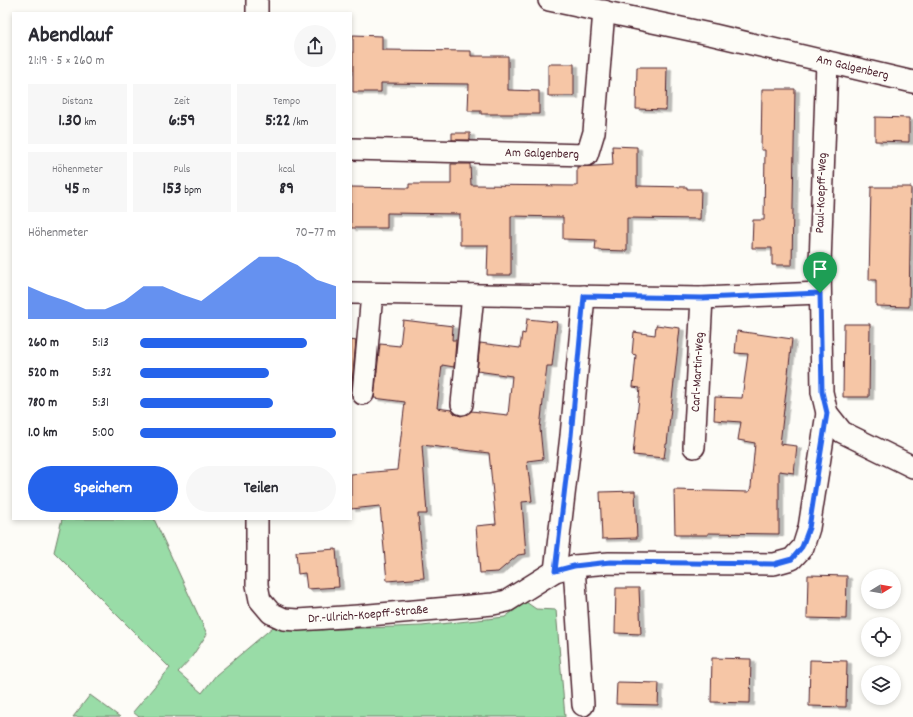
<!DOCTYPE html>
<html lang="de">
<meta charset="utf-8">
<style>
body{margin:0;font-family:Dekko,sans-serif;background:#f7f7f7;color:#2b2b33;height:100vh;display:flex;flex-direction:column;font-size:15px;white-space:nowrap}
*{box-sizing:border-box;margin:0}
p{font-size:13px;color:#7c7c81}
.icon{flex:none;width:22px;height:22px;fill:none;stroke:currentColor;stroke-width:2;stroke-linecap:round;stroke-linejoin:round}
.map{position:relative;flex:1;overflow:hidden}
.side{position:absolute;left:12px;top:12px;width:340px;height:508px;display:flex;flex-direction:column;background:#fff;border-radius:0px;box-shadow:0 2px 6px #0003}
.side>*{flex:none}
.needle{width:26px;rotate:79deg}
.tools{position:absolute;left:861px;top:569px;display:grid;gap:8px}
.tools a{display:grid;place-items:center;width:40px;height:40px;border-radius:50%;background:#fff;box-shadow:0 2px 6px #0003;font-size:20px}
.pin{position:absolute;display:grid;place-items:center;width:34px;height:34px;color:#fff;margin:-41px -17px;border-radius:50% 50% 50% 0;rotate:-45deg;box-shadow:0 0 4px #0007}
.pin .icon{rotate:45deg}
.round{display:grid;place-items:center;flex:none;width:42px;height:42px;border-radius:21px;background:#f7f7f7}
.summary{display:flex;align-items:center;justify-content:space-between;height:68px;padding:0 16px}
h1{font-size:22px;font-weight:800;line-height:30px}
.stats{display:grid;grid-template-columns:repeat(3,1fr);gap:6px;height:68px;padding:4px 16px}
.stats div{display:grid;align-content:center;border-radius:0px;background:#f7f7f7;text-align:center}
.stats b{font-size:17px;font-weight:800}
.stats small{font-size:11px;font-weight:400}
.stats p{font-size:11px}
.chart{height:112px;padding:8px 16px}
.chart p{display:flex;justify-content:space-between}
.chart svg{width:100%;height:72px;margin-top:4px;fill:#2563eb;opacity:.7}
.primary-button{display:flex;gap:8px;margin-top:auto;padding:8px 16px}
.primary-button a{flex:1;height:46px;border-radius:24px;background:#2563eb;color:#fff;font-size:16px;font-weight:800;line-height:46px;text-align:center}
.primary-button a+a{background:#f7f7f7;color:#2b2b33}
ul{padding:0 16px;list-style:none;font-size:13px}
li{display:grid;grid-template-columns:64px 48px 1fr;align-items:center;height:30px}
li i{height:10px;border-radius:5px;background:#2563eb}
.map>svg:first-child{display:block}
.green{fill:#99dca7;stroke:#727e69}
.building{fill:#f6c6a6;stroke:#4a1f2b;filter:url(#shadow)}
.lines{fill:none;stroke-linecap:round;stroke-linejoin:round}
.street-casing{stroke:#4a1f2b;stroke-width:24}
.street{stroke:#fdfcf7;stroke-width:21}
.route-casing{stroke:#fff;stroke-width:8}
.route{stroke:#2563eb;stroke-width:5}
.labels{text-anchor:middle;dominant-baseline:central;stroke-width:3.5;stroke-linejoin:round;paint-order:stroke}
.street-label{font-size:13px;fill:#4a1f2b;stroke:#fdfcf7}
</style>
<div class="map">
<svg width="913" height="717" viewBox="0 0 913 717">
<defs>
<filter id="shadow"><feDropShadow dx="4.5" dy="2.5" stdDeviation="0" flood-color="#0004"/></filter>
</defs>
<rect width="100%" height="100%" fill="#fdfcf7"/>
<filter id="ink" filterUnits="userSpaceOnUse"><feTurbulence type="fractalNoise" baseFrequency=".025" numOctaves="2"/><feDisplacementMap in="SourceGraphic" scale="8" xChannelSelector="R" yChannelSelector="G"/><feConvolveMatrix kernelMatrix="1 2 1 2 8 2 1 2 1" color-interpolation-filters="sRGB"/></filter>
<g filter="url(#ink)">
<path class="green" d="M 62,519 L 154,519 L 207,634 L 191,658 L 178,672 L 202,693 L 216,675 L 273,627 L 287,631 L 422,626 L 505,617 L 526,602 L 536,609 L 556,610 L 565,717 L 139,717 L 133,712 L 170,668 L 54,552 Z
M 90,695 L 120,717 L 73,717 Z"/>
<path class="building" d="M 353,35 L 382,36 L 382,50 L 471,51 L 471,56 L 508,56 L 508,90 L 539,91 L 539,114 L 481,114 L 481,111 L 468,111 L 469,84 L 381,83 L 381,92 L 353,92 Z
M 548,64 L 574,64 L 574,96 L 548,96 Z
M 637,67 L 667,67 L 666,110 L 636,109 Z
M 762,89 L 795,89 L 792,265 L 772,265 L 772,248 L 752,248 L 753,220 L 764,220 L 765,150 L 761,150 Z
M 875,117 L 909,118 L 909,142 L 875,141 Z
M 452,133 L 470,133 L 470,140 L 452,140 Z
M 612,146 L 637,147 L 637,186 L 687,187 L 687,189 L 701,189 L 700,219 L 627,218 L 627,251 L 595,250 L 596,240 L 563,239 L 563,217 L 511,216 L 511,275 L 487,275 L 488,245 L 460,245 L 460,214 L 387,213 L 387,228 L 351,228 L 351,187 L 409,188 L 409,184 L 451,184 L 451,164 L 470,164 L 471,185 L 577,186 L 577,167 L 613,165 Z
M 871,187 L 911,187 L 909,307 L 876,306 L 876,280 L 869,280 Z
M 527,319 L 557,322 L 552,366 L 547,366 L 540,428 L 543,459 L 527,461 L 532,501 L 522,502 L 526,554 L 518,555 L 498,572 L 480,573 L 476,526 L 496,524 L 489,453 L 422,445 L 427,514 L 418,514 L 424,578 L 387,581 L 380,506 L 351,509 L 351,474 L 397,470 L 405,402 L 374,398 L 380,344 L 400,346 L 403,320 L 453,326 L 452,340 L 456,340 L 454,367 L 442,365 L 437,408 L 452,410 L 455,414 L 461,416 L 471,411 L 508,415 L 512,376 L 477,371 L 480,343 L 520,348 L 522,333 L 525,334 Z
M 844,324 L 870,324 L 869,397 L 843,397 Z
M 656,325 L 680,328 L 667,444 L 666,444 L 664,458 L 633,455 L 640,388 L 633,387 L 636,355 L 632,354 L 634,332 L 655,335 Z
M 737,331 L 792,339 L 780,444 L 797,446 L 794,473 L 779,471 L 779,534 L 708,533 L 708,535 L 675,535 L 674,490 L 749,492 L 751,487 L 755,443 L 738,440 L 741,422 L 714,420 L 715,397 L 742,398 L 748,354 L 735,353 Z
M 351,340 L 356,341 L 351,395 Z
M 635,491 L 637,538 L 602,539 L 600,492 Z
M 336,549 L 339,587 L 307,589 L 305,573 L 298,574 L 296,552 Z
M 808,575 L 847,576 L 846,619 L 807,618 Z
M 616,588 L 639,588 L 641,634 L 615,633 Z
M 712,658 L 751,659 L 750,703 L 711,702 Z
M 810,660 L 847,661 L 846,707 L 809,706 Z
M 617,682 L 659,683 L 658,705 L 616,704 Z"/>
<g class="lines">
<g class="street-casing">
<g id="street">
<path d="M 257,0 L 257,13"/>
<path id="s1" d="M 549,0 L 714,35 L 913,82"/>
<path d="M 827,62 L 820,264 L 822,392 L 827,413 L 842,432 L 913,467"/>
<path id="s2" d="M 351,149 L 587,155 L 594,132 L 604,11"/>
<path d="M 351,293 L 702,298 L 820,293"/>
<path d="M 363,394 L 372,294"/>
<path d="M 462,404 L 473,295"/>
<path id="s3" d="M 694,447 L 702,298"/>
<path id="s4" d="M 257,519 L 257,585 L 260,600 L 271,613 L 284,619 L 298,620 L 358,616 L 493,604 L 507,601 L 555,571 L 574,566 L 609,563 L 774,564 L 792,559 L 803,547 L 809,528 L 827,413"/>
<path d="M 574,566 L 583,705"/>
<path d="M 555,571 L 571,436 L 584,296"/>
</g>
</g>
<use href="#street" class="street"/>
</g>
</g>
<g class="lines" filter="url(#ink)">
<g class="route-casing">
<path id="route" d="M 820,293 L 822,392 L 827,413 L 809,528 L 802,547 L 792,559 L 774,564 L 610,562 L 574,566 L 555,571 L 571,436 L 584,296 L 702,298 Z"/>
</g>
<use href="#route" class="route"/>
</g>
<g class="labels">
<g class="street-label">
<text stroke="none"><textPath href="#s1" startOffset="311">Am Galgenberg</textPath></text>
<text stroke="none"><textPath href="#s2" startOffset="191">Am Galgenberg</textPath></text>
<text transform="translate(822 193) rotate(-88)">Paul-Koepff-Weg</text>
<text stroke="none"><textPath href="#s3" startOffset="75">Carl-Martin-Weg</textPath></text>
<text stroke="none"><textPath href="#s4" startOffset="197">Dr.-Ulrich-Koepff-Straße</textPath></text>
</g>
</g>
</svg>
<div class="tools">
<a><svg class="needle" viewBox="-14 -14 28 28"><path d="M0-13l5 13h-10z" fill="#e53935"/><path d="M0 13l5-13h-10z" fill="#7c7c81"/></svg></a>
<a><svg class="icon" aria-label="locate" viewBox="0 0 24 24"><circle cx="12" cy="12" r="6"/><path d="M12 2v4M12 18v4M2 12h4M18 12h4"/></svg></a>
<a><svg class="icon" aria-label="layers" viewBox="0 0 24 24"><path d="M12 4l9 5-9 5-9-5zM3 14l9 5 9-5"/></svg></a>
</div>
<div class="pin" style="left:820px;top:293px;background:#1e9e55"><svg class="icon" aria-label="arrive" viewBox="0 0 24 24"><path d="M6 21V4h12l-3 4 3 4H6"/></svg></div>
<section class="side">
<div class="summary"><div><h1>Abendlauf</h1><p>21:19 · 5 × 260 m</p></div><a class="round"><svg class="icon" aria-label="share" viewBox="0 0 24 24"><path d="M12 15V3M7 8l5-5 5 5M5 13v7h14v-7"/></svg></a></div>
<div class="stats">
<div><p>Distanz</p><b>1.30<small> km</small></b></div>
<div><p>Zeit</p><b>6:59</b></div>
<div><p>Tempo</p><b>5:22<small> /km</small></b></div>
</div>
<div class="stats">
<div><p>Höhenmeter</p><b>45<small> m</small></b></div>
<div><p>Puls</p><b>153<small> bpm</small></b></div>
<div><p>kcal</p><b>89</b></div>
</div>
<div class="chart"><p><span>Höhenmeter</span>70–77 m</p>
<svg viewBox="0 0 160 44" preserveAspectRatio="none"><path d="M0 44V24L10 29L20 33L30 38L40 38L50 33L60 24L70 24L80 29L90 33L100 24L110 15L120 6L130 6L140 11L150 20L160 24V44z"/></svg>
</div>
<ul>
<li><b>260 m</b>5:13<i style="width:85%"></i></li>
<li><b>520 m</b>5:32<i style="width:66%"></i></li>
<li><b>780 m</b>5:31<i style="width:68%"></i></li>
<li><b>1.0 km</b>5:00<i style="width:100%"></i></li>
</ul>
<div class="primary-button"><a>Speichern</a><a>Teilen</a></div>
</section>
</div>
